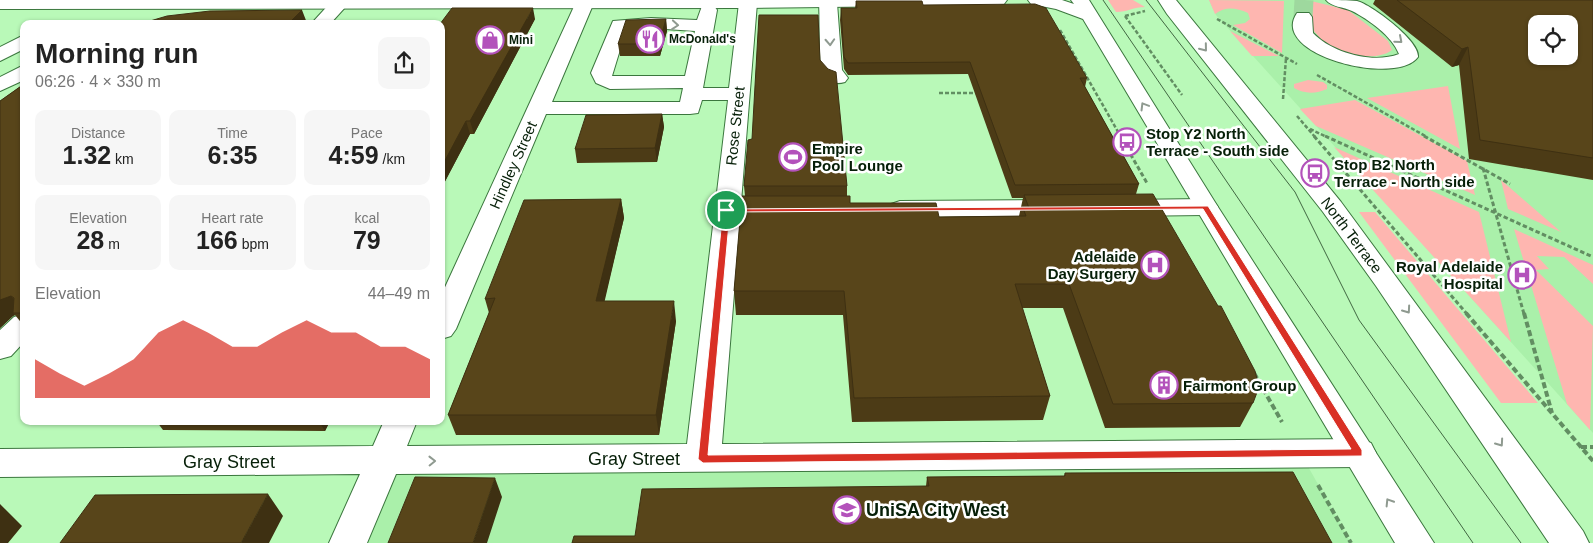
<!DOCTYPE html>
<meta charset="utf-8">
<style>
body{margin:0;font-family:Arial,sans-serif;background:#f6f6f6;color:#222;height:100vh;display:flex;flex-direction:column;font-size:19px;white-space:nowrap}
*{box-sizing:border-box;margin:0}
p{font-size:16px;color:#767676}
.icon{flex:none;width:28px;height:28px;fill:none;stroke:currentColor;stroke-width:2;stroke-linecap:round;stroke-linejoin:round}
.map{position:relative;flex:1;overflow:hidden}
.panel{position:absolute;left:20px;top:20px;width:425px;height:405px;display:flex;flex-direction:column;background:#fff;border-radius:10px;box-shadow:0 1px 4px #0004}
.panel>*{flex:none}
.controls{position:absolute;left:1528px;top:15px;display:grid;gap:10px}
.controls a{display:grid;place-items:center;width:50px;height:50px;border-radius:10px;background:#fff;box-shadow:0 1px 4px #0004;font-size:25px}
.pin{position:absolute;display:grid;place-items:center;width:42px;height:42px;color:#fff;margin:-21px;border:2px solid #fff;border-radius:50%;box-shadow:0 1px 5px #0007}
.round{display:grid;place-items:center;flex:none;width:52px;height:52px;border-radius:10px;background:#f6f6f6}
.summary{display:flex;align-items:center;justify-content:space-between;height:85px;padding:0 15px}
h1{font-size:28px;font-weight:700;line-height:38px}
.stats{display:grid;grid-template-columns:repeat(3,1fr);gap:8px;height:85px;padding:5px 15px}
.stats div{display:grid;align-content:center;border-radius:10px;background:#f6f6f6;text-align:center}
.stats b{font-size:25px;font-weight:700}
.stats small{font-size:14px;font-weight:400}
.stats p{font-size:14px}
.chart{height:140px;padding:10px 15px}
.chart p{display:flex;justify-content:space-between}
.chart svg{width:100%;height:90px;margin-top:5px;fill:#d93025;opacity:.7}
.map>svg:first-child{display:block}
.built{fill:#aaf0aa;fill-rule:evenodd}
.green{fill:#feb6b0}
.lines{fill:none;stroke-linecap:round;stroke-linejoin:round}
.minor-tunnel{stroke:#9ed89e;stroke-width:19;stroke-dasharray:19 10;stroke-linecap:butt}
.minor-casing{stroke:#3b773e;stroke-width:2}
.major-casing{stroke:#3b773e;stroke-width:2}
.path-far2{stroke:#628e62;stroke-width:2.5;stroke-dasharray:4 2;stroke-linecap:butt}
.path-far1{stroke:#628e62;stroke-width:3;stroke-dasharray:4.5 2.5;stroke-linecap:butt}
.path{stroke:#628e62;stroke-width:4;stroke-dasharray:6 3;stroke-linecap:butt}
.minor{fill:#fff;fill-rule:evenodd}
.major{fill:#fff;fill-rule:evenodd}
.tram{stroke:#416742;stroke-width:1}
.wall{fill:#4c3b16}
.shaded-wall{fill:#3e3012}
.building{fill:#58451a;stroke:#3e3012;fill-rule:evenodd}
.oneway{stroke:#8f9a90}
.route{fill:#d93025;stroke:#fff;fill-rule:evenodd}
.labels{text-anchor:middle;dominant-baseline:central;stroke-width:5;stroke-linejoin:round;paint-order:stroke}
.far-poi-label{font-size:12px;font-weight:bold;fill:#061f08;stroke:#fff;text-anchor:start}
.street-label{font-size:15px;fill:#061f08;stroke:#fff}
.poi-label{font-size:15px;font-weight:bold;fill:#061f08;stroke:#fff;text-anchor:start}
.near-street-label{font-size:18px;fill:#061f08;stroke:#fff}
.near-poi-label{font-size:18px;font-weight:bold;fill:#061f08;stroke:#fff;text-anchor:start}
</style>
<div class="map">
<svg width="1593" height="543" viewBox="0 0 1593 543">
<rect width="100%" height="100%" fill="#b9f9b8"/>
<path class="built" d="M 1209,0 L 1593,0 L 1593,433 L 1216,15 ZM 1536,24 L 1569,24 L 1569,56 L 1536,56 Z
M 1301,454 L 1351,543 L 348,543 L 383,461 Z"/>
<path class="green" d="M 1108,0 L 1133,0 L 1145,7 C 1134,7 1127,12 1116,12 Z
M 1209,0 L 1284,1 L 1282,53 L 1233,25 L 1245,23 L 1250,19 L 1248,13 C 1236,8 1226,6 1215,14 Z
M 1311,1 L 1348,10 L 1388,41 L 1392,50 C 1376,62 1344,55 1328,45 C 1321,40 1316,33 1311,28 Z
M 1230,31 L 1279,56 L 1252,56 Z
M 1308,80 L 1323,82 L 1327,85 L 1327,89 C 1316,94 1304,94 1294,88 L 1294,84 Z
M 1448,86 L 1460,149 L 1367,98 Z
M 1355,100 L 1467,161 L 1475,195 L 1316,126 L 1300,109 Z
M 1334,147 L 1479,212 L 1511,342 Z
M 1501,180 L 1561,232 L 1508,209 Z
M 1359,212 L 1375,212 L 1538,403 L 1501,403 Z
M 1514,229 L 1593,265 L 1593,284 L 1564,257 L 1537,256 L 1549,269 L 1536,270 L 1593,326 L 1590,430 L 1567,404 Z"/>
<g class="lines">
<path class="minor-tunnel" d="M 1303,17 L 1304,0"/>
<g class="minor-casing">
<path id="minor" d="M 333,0 L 347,0 L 349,3 L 330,24 L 311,24 Z
M 577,0 L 595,0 L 552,102 L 680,102 L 683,88 L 610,89 L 596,83 L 591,73 L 613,21 L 651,18 L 697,20 L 702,6 L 714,6 L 717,10 L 703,88 L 729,88 L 739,3 L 741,0 L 755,0 L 757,3 L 741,202 L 777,202 L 786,205 L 790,210 L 786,215 L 777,218 L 740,218 L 722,444 L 1359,439 L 1371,443 L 1376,453 L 1371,463 L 1359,467 L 396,474 L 367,543 L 329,543 L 360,474 L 0,477 L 0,449 L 373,446 L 384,421 L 417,421 L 407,446 L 687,444 L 728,100 L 702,100 L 698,113 L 690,114 L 546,114 L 456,329 L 451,336 L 441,339 L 441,296 ZM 651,28 L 695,31 L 685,76 L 612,76 L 626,30 Z
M 821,0 L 835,0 L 837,3 L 842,70 L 848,78 L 845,82 C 835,85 827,82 822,72 C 819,62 820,17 819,3 Z
M 1326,0 C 1336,0 1348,0 1357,1 C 1372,5 1420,41 1418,57 C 1397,87 1268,55 1297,13 L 1309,13 L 1312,17 L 1313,33 C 1332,53 1373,64 1399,54 C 1392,36 1368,19 1352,11 C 1344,7 1331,7 1326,0 Z
M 1205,199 L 1214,202 L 1218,207 L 1214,212 L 1205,215 L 1123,216 L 1114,213 L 1110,208 L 1114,203 L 1123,200 Z
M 1057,200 L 1066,203 L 1070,208 L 1066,213 L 1057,216 L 900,217 L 891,214 L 887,209 L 891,204 L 900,201 Z
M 24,314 L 24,342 L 11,356 L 0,359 L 0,330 L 14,317 Z"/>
</g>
<g class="major-casing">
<path id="major" d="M 0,0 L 1007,0 L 1004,4 L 998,5 L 748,8 L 0,9 Z
M 1028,0 L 1062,0 L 1074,4 L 1071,0 L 1089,0 L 1218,207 L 1434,543 L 1395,543 L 1083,19 L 1056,9 L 1031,4 Z
M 1158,0 L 1176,0 L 1341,202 L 1583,531 L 1589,543 L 1549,543 L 1376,286 L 1323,212 L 1167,14 Z
M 24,35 L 24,49 L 0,61 L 0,47 Z
M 24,65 L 24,80 L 0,91 L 0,77 Z"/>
</g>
<path class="path-far2" d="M 1125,16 L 1182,95
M 1125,16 L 1145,11
M 1217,19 L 1297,64
M 1060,30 L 1121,137
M 1317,75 L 1427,137
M 939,93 L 978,93
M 1283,99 L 1286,58
M 1297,116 L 1315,137
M 1310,129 L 1327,137"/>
<path class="path-far1" d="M 1120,136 L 1147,183
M 1314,136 L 1467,314
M 1325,136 L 1593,257
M 1424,136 L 1510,184
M 1483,168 L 1524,314"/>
<path class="path" d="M 1466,313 L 1593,461
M 1524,313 L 1552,413
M 1254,373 L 1282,422
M 1581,447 L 1593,447
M 1318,485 L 1351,543"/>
<use href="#minor" class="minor"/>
<use href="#major" class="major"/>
<path class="tram" d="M 1103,0 L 1473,543
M 1146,0 L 1295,192 L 1359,320 L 1521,543"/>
</g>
<path class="wall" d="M 1375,0 L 1593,0 L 1593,180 L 1469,159 L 1459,65 L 1452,67 L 1373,4 Z
M 856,1 L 923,5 L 1087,78 L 1085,87 L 1139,184 L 1136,194 L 1253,403 L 1240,427 L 1105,428 L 1063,308 L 1022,308 L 1050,396 L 1043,420 L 852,422 L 843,315 L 736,315 L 734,291 L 745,196 L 744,186 L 752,139 L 820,60 L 847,186 L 847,196 L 850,203 L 939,217 L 1019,216 L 1023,198 L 1012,198 L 968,74 L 848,75 L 844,69 L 840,20 L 841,8 L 855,8 Z
M 535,19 L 474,134 L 470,134 L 441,189 L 441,24 Z
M 666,19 L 667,31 L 660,56 L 620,56 L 618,44 Z
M 24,84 L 24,326 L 15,315 L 13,316 L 0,328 L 0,101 Z
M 662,114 L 664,127 L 657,162 L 577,163 L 575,149 Z
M 621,199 L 624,218 L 604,301 L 676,321 L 659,435 L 456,435 L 448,415 L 489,313 L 485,299 Z
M 158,421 L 330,421 L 325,431 L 163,430 L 157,422 Z
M 1065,473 L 1332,543 L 635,536 L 926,486 L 927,477 L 1064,476 Z"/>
<path class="shaded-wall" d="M 533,8 L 535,19 L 474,134 L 470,121 Z
M 302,10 L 307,23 L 306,24 L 288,24 Z
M 666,19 L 667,31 L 660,56 L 659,44 Z
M 1468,47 L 1459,65 L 1452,67 L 1462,49 Z
M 662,114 L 664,127 L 657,162 L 655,148 Z
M 466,121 L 470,134 L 441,189 L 441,168 Z
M 621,199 L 624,218 L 600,321 L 596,301 Z
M 11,296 L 23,312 L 13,313 L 15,315 L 13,316 L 0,328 L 0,300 Z
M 674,301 L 676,321 L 659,435 L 656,415 Z
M 321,421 L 330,421 L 325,431 L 320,423 Z
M 495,478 L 502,497 L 487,543 L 473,543 Z
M 268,494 L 283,516 L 269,543 L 241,543 Z
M 0,504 L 22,526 L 8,543 L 0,543 Z"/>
<path class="building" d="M 1397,0 L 1593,0 L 1593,158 L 1480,140 L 1468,47 L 1462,49 ZM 1536,24 L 1569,24 L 1569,56 L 1536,56 Z
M 856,1 L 922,1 L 923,5 L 1035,4 L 1046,8 L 1087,78 L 1080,78 L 1139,184 L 1015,185 L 970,62 L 848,63 L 844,57 L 841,8 L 857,8 Z
M 452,8 L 533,8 L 470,121 L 466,121 L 441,168 L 441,24 L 440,24 Z
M 302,10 L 288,24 L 140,24 L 167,16 L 210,11 Z
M 759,15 L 818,15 L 820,60 L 828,69 L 836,72 L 847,186 L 744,186 L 748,140 L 752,139 Z
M 666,19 L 659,44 L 618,44 L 626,20 Z
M 24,84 L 24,313 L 13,313 L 14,298 L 11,296 L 0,300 L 0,101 Z
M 662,114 L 655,148 L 575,149 L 586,115 Z
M 1153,194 L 1218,306 L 1221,306 L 1255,371 L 1259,387 L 1253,403 L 1113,404 L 1069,284 L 1015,284 L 1050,396 L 854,398 L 844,291 L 734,291 L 742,196 L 850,196 L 850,203 L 936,203 L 939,217 L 1026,216 L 1023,208 L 1029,208 L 1024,195 Z
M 621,199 L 596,301 L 674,301 L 656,415 L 448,415 L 495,298 L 485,299 L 524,200 Z
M 158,421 L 321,421 L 320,423 L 157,422 Z
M 1293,472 L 1332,543 L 572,543 L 574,536 L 635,536 L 642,489 L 929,486 L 927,477 L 1065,476 L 1065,473 Z
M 415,477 L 495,478 L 473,543 L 388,543 Z
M 268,494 L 241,543 L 60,543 L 95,495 Z"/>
<defs><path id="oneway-chevron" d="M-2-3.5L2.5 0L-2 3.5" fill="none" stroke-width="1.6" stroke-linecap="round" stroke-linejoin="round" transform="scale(1.25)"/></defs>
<g class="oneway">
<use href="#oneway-chevron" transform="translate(675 25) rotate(5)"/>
<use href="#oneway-chevron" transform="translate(1399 40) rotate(41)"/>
<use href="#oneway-chevron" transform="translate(830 42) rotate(87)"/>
<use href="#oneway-chevron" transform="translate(1204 48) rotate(51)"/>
<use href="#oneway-chevron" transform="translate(1144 106) rotate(-121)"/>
<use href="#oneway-chevron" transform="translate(1407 310) rotate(55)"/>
<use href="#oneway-chevron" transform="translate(1500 443) rotate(55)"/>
<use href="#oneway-chevron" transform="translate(432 461) rotate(-1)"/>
<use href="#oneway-chevron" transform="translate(1389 502) rotate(-122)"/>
</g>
<path class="route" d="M 1208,206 L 1362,450 L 1362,456 L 703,463 L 698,459 L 723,209 ZM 1203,209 L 1351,449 L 708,455 L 730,212 Z"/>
<defs>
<g id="restaurant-ring" transform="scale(1.4375)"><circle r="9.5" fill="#fff" stroke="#b352bb" stroke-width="1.5"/><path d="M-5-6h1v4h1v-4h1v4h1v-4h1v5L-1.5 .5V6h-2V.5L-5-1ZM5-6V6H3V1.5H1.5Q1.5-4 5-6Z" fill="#b352bb"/></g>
<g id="shop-ring" transform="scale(1.4375)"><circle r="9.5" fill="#fff" stroke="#b352bb" stroke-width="1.5"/><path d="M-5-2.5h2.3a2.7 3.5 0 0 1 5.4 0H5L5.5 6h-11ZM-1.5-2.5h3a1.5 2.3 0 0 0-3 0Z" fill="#b352bb"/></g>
<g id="bus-ring" transform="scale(1.4375)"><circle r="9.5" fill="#fff" stroke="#b352bb" stroke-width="1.5"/><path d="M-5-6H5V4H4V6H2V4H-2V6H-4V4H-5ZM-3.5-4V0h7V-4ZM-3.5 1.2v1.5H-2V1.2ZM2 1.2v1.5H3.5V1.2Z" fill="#b352bb"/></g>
<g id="stadium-ring" transform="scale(1.4375)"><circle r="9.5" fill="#fff" stroke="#b352bb" stroke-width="1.5"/><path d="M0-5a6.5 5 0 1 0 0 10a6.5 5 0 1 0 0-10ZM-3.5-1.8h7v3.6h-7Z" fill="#b352bb"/></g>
<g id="hospital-ring" transform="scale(1.4375)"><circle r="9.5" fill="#fff" stroke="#b352bb" stroke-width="1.5"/><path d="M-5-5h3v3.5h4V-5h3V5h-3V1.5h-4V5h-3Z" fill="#b352bb"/></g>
<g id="building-ring" transform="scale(1.4375)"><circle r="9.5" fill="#fff" stroke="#b352bb" stroke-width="1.5"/><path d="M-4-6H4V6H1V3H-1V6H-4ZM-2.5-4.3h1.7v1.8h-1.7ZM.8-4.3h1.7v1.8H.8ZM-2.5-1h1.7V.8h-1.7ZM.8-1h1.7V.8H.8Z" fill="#b352bb"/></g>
<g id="university-ring" transform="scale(1.4375)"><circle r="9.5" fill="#fff" stroke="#b352bb" stroke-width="1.5"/><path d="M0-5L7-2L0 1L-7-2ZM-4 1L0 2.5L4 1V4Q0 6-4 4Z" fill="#b352bb"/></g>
</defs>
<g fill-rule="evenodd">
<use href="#restaurant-ring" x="650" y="39"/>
<use href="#shop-ring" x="490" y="40"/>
<use href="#bus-ring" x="1127" y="142"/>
<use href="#stadium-ring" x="793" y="157"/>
<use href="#bus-ring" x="1315" y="173"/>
<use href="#hospital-ring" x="1155" y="265"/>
<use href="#hospital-ring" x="1522" y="275"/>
<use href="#building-ring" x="1164" y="385"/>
<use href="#university-ring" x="847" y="510"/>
</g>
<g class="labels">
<g class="far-poi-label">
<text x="669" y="39">McDonald's</text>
<text x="509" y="40">Mini</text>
</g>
<g class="street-label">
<text transform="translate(735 126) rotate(-84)">Rose Street</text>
<text transform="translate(513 165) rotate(-66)">Hindley Street</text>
<text transform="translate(1352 235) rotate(53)">North Terrace</text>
</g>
<g class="poi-label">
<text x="1146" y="133">Stop Y2 North<tspan x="1146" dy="17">Terrace - South side</tspan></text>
<text x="812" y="148">Empire<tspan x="812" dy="17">Pool Lounge</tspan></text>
<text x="1334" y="164">Stop B2 North<tspan x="1334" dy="17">Terrace - North side</tspan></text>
<text x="1136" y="256" text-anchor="end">Adelaide<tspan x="1136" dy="17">Day Surgery</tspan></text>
<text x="1503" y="266" text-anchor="end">Royal Adelaide<tspan x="1503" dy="17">Hospital</tspan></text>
<text x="1183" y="385">Fairmont Group</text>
</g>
<g class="near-street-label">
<text x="634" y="459">Gray Street</text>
<text x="229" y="462">Gray Street</text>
</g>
<g class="near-poi-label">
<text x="866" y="510">UniSA City West</text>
</g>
</g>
</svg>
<div class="controls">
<a><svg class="icon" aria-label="locate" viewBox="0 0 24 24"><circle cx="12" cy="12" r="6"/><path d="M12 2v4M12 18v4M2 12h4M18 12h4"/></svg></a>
</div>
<div class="pin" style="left:726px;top:210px;background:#1e9e55"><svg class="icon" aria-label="arrive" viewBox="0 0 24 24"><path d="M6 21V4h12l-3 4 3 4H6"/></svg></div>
<section class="panel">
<div class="summary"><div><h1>Morning run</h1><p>06:26 · 4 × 330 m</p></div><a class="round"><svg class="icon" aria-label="share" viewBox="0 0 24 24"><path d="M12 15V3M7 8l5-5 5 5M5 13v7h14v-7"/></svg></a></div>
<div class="stats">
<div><p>Distance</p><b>1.32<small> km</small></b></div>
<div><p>Time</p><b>6:35</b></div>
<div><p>Pace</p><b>4:59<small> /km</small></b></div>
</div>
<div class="stats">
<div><p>Elevation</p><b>28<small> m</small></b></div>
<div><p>Heart rate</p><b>166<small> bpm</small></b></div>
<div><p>kcal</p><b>79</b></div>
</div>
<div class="chart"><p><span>Elevation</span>44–49 m</p>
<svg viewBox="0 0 160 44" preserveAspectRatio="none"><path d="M0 44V25L10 32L20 38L30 32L40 25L50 12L60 6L70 12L80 19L90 19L100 12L110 6L120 12L130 12L140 19L150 19L160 25V44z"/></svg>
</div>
</section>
</div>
